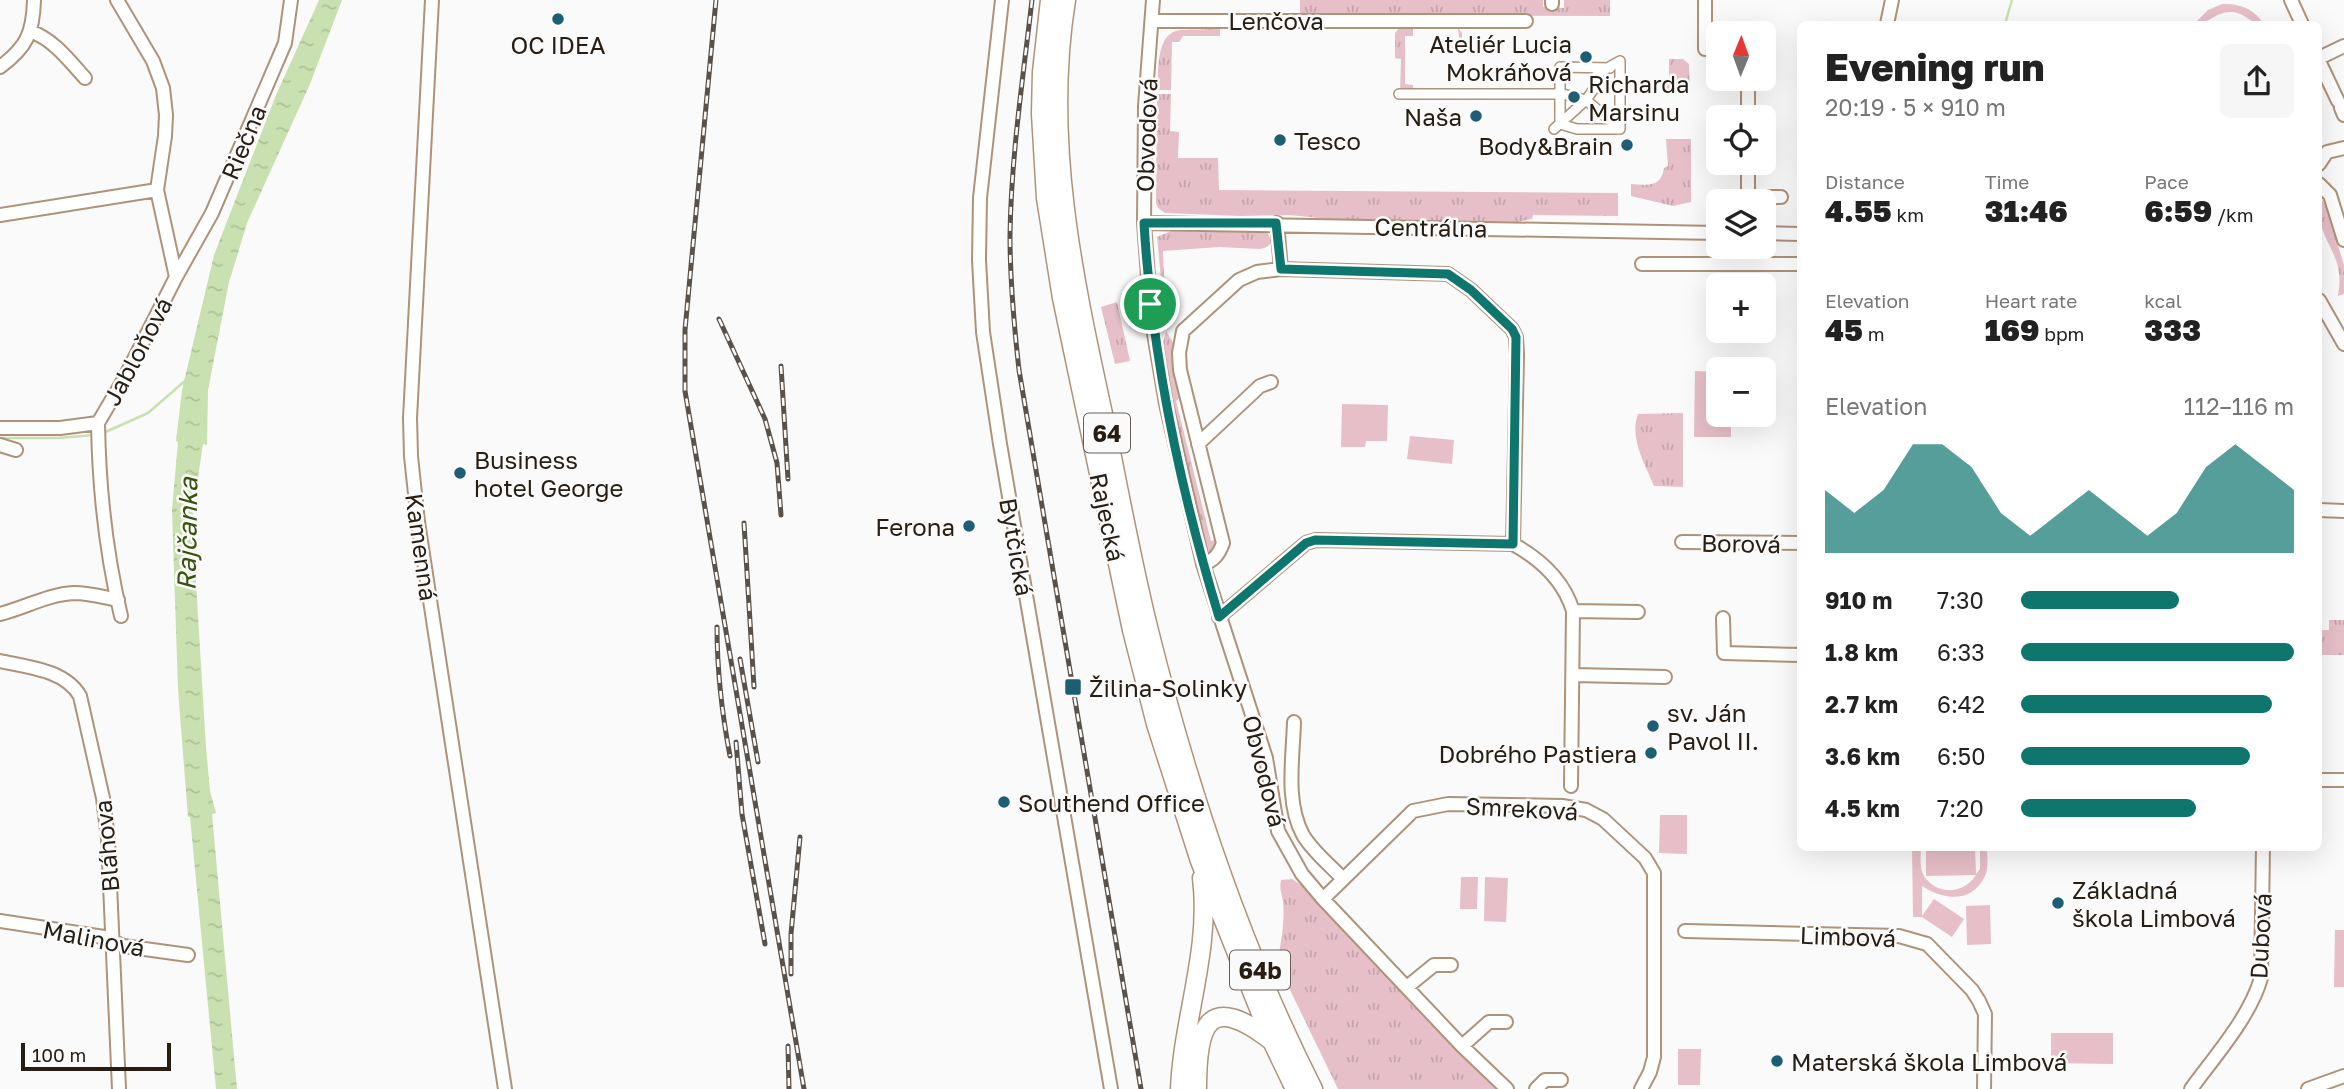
<!DOCTYPE html>
<meta charset="utf-8">
<style>
body{margin:0;font-family:"Golos Text",sans-serif;background:#f6f6f6;color:#222;height:100vh;display:flex;flex-direction:column;font-size:26px;white-space:nowrap}
*{box-sizing:border-box;margin:0}
p{font-size:23px;color:#767676}
.icon{flex:none;width:38px;height:38px;fill:none;stroke:currentColor;stroke-width:2;stroke-linecap:round;stroke-linejoin:round}
.map{position:relative;flex:1;overflow:hidden}
.panel{position:absolute;left:1797px;top:21px;width:525px;height:830px;display:flex;flex-direction:column;background:#fff;border-radius:10px;box-shadow:0 7px 28px #0002}
.panel>*{flex:none}
.needle{width:46px;rotate:1deg}
.controls{position:absolute;left:1706px;top:21px;display:grid;gap:14px}
.controls a{display:grid;place-items:center;width:70px;height:70px;border-radius:10px;background:#fff;box-shadow:0 7px 28px #0002;font-size:35px}
.scale{position:absolute;left:21px;bottom:18px;width:150px;box-sizing:border-box;padding-left:7px;border:4px solid #271d13;border-top:0;font-size:19px;line-height:24px;white-space:nowrap;color:#271d13;-webkit-text-stroke:5px #fafafa;paint-order:stroke}
.pin{position:absolute;display:grid;place-items:center;width:60px;height:60px;color:#fff;margin:-30px;border:4px solid #fff;border-radius:50%;box-shadow:0 2px 7px #0007}
.round{display:grid;place-items:center;flex:none;width:74px;height:74px;border-radius:10px;background:#f6f6f6}
.headline{display:flex;align-items:center;justify-content:space-between;height:119px;padding:0 28px}
h1{font-size:38px;font-weight:800;line-height:52px}
.stats{display:grid;grid-template-columns:repeat(3,1fr);gap:10px;height:119px;padding:7px 28px}
.stats div{display:grid;align-content:center}
.stats b{font-size:30px;font-weight:800}
.stats small{font-size:19px;font-weight:400}
.stats p{font-size:19px}
.chart{height:196px;padding:14px 28px}
.chart p{display:flex;justify-content:space-between}
.chart svg{width:100%;height:126px;margin-top:7px;fill:#0f766e;opacity:.7}
ul{padding:0 28px;list-style:none;font-size:23px}
li{display:grid;grid-template-columns:112px 84px 1fr;align-items:center;height:52px}
li i{height:18px;border-radius:9px;background:#0f766e}
.map>svg:first-child{display:block}
.grass{fill:url(#grass-tufts)}
.pitch{fill:#e6bfc8}
.water{fill:url(#water-ripples)}
.lines{fill:none;stroke-linecap:round;stroke-linejoin:round}
.stream{stroke:#c9e1b0;stroke-width:2.5}
.pedestrian-casing{stroke:#af9379;stroke-width:12}
.minor-casing{stroke:#af9379;stroke-width:16}
.primary-casing{stroke:#af9379;stroke-width:21}
.pedestrian{stroke:#fff;stroke-width:9}
.minor{stroke:#fff;stroke-width:12}
.primary{stroke:#fff;stroke-width:18}
.rail-casing{stroke:#5a524a;stroke-width:5}
.rail{stroke:#fafafa;stroke-width:2.5;stroke-dasharray:8;stroke-linecap:butt}
.route-casing{stroke:#fff;stroke-width:14}
.route{stroke:#0f766e;stroke-width:9}
.poi-dot{fill:#1e5e74;stroke:#fafafa;stroke-width:2.5}
.labels{text-anchor:middle;dominant-baseline:central;stroke-width:5;stroke-linejoin:round;paint-order:stroke}
.shield{fill:#fafafa;stroke:#665f58;stroke-width:2}
.shield-label{font-size:23px;font-weight:bold;fill:#271d13}
.street-label{font-size:24px;fill:#271d13;stroke:#fafafa}
.poi-label{font-size:24px;fill:#271d13;stroke:#fafafa;text-anchor:start}
.water-label{font-size:26px;font-style:italic;fill:#38530c;stroke:#fafafa}
</style>
<div class="map">
<svg width="2344" height="1089" viewBox="0 0 2344 1089">
<defs>
<pattern id="grass-tufts" width="24" height="20" patternUnits="userSpaceOnUse" patternTransform="scale(1.75)"><rect width="24" height="20" fill="#e6bfc8"/><path d="M3 7l-1-3M5 7V3M7 7l1-3M15 17l-1-3M17 17v-4M19 17l1-3" fill="none" stroke="#c5a4ab"/></pattern>
<pattern id="water-ripples" width="26" height="14" patternUnits="userSpaceOnUse" patternTransform="scale(1.75)"><rect width="26" height="14" fill="#c9e1b0"/><path d="M2 4q2-2 4 0t4 0M15 11q2-2 4 0t4 0" fill="none" stroke="#adc196"/></pattern>
</defs>
<rect width="100%" height="100%" fill="#fafafa"/>
<path class="grass" d="M 1300,0 L 1543,0 L 1543,7 L 1564,8 L 1564,0 L 1610,0 L 1610,16 L 1300,15 Z
M 1401,26 L 1457,27 L 1462,33 L 1462,52 L 1456,51 L 1456,48 L 1447,47 L 1460,45 L 1458,29 L 1413,28 L 1413,36 L 1405,36 L 1405,84 L 1413,85 L 1413,93 L 1400,93 L 1401,59 L 1395,58 L 1395,33 Z
M 1220,28 L 1220,36 L 1183,36 L 1179,42 L 1172,42 L 1171,90 L 1157,90 C 1159,71 1155,32 1181,30 C 1194,29 1207,30 1220,28 Z
M 1669,59 L 1683,59 L 1689,64 L 1690,94 L 1662,94 L 1669,83 Z
M 1157,94 L 1171,94 L 1170,131 L 1179,132 L 1178,158 L 1218,158 L 1219,190 L 1618,193 L 1618,216 L 1533,215 L 1532,219 L 1507,224 L 1350,221 L 1289,215 L 1241,216 L 1165,213 L 1158,208 L 1156,203 Z
M 1666,139 L 1691,139 L 1691,202 L 1673,206 L 1631,196 L 1631,184 C 1647,185 1661,188 1664,168 L 1668,166 Z
M 2319,195 L 2326,206 L 2344,265 L 2344,294 L 2338,296 C 2344,261 2330,253 2320,223 C 2317,215 2319,203 2319,195 Z
M 1171,231 L 1267,232 L 1272,242 L 1267,247 L 1260,249 L 1219,247 L 1163,251 L 1164,276 L 1174,296 L 1163,300 L 1157,237 Z
M 1117,302 L 1130,361 L 1115,364 L 1101,307 Z
M 1166,331 L 1176,347 L 1181,397 L 1176,401 L 1211,541 L 1218,539 L 1213,553 L 1206,556 L 1182,452 L 1162,347 Z
M 1683,413 L 1683,487 L 1654,486 C 1645,464 1629,438 1638,414 Z
M 2329,620 L 2344,620 L 2344,655 L 2319,655 L 2319,630 L 2329,630 Z
M 1292,879 L 1307,889 L 1498,1089 L 1338,1089 L 1277,963 C 1281,944 1285,922 1283,902 C 1282,894 1279,889 1281,880 Z"/>
<path class="pitch" d="M 2222,4 C 2240,3 2254,9 2264,24 C 2251,25 2246,13 2232,12 C 2216,11 2208,25 2194,24 L 2208,10 Z
M 1695,371 L 1718,372 L 1718,415 L 1731,415 L 1731,437 L 1694,437 Z
M 1342,404 L 1388,405 L 1387,441 L 1366,441 L 1365,447 L 1341,447 Z
M 1410,436 L 1454,440 L 1452,464 L 1407,459 Z
M 1660,815 L 1687,815 L 1687,854 L 1659,853 Z
M 1912,847 L 1921,847 C 1921,856 1919,868 1924,876 C 1937,896 1964,894 1976,875 L 1926,876 L 1926,849 L 1975,848 L 1976,874 L 1980,869 L 1980,847 L 1987,847 C 1987,856 1989,868 1985,876 C 1972,904 1943,900 1922,886 L 1922,916 L 1934,899 L 1964,919 L 1952,937 L 1922,917 L 1913,917 Z
M 1461,877 L 1478,877 L 1477,909 L 1460,909 Z
M 1485,877 L 1508,878 L 1506,922 L 1484,921 Z
M 1990,905 L 1991,944 L 1967,945 L 1966,906 Z
M 2335,930 L 2344,930 L 2344,987 L 2334,987 Z
M 2051,1033 L 2113,1033 L 2113,1064 L 2051,1063 Z
M 1678,1049 L 1701,1049 L 1700,1085 L 1678,1085 Z"/>
<path class="water" d="M 319,0 L 342,0 L 310,84 L 247,223 L 238,253 L 229,282 L 208,390 L 207,445 L 203,444 L 193,510 L 194,549 L 206,747 L 210,791 L 216,813 L 212,814 L 237,1089 L 216,1089 L 190,817 L 188,817 L 178,690 L 172,510 L 178,442 L 176,441 L 182,390 L 214,255 L 276,95 Z"/>
<g class="lines">
<path class="stream" d="M 2005,24 L 2012,0
M 101,434 L 148,413 L 186,380
M 0,438 L 58,438 L 95,435"/>
<g class="pedestrian-casing">
<path id="pedestrian" d="M 1620,61 L 1620,129
M 1610,68 L 1560,67 L 1560,124 L 1577,129 L 1617,129
M 1399,94 L 1563,94 L 1586,100 L 1620,129
M 1554,129 L 1586,100 L 1596,86 L 1597,74 L 1620,61"/>
</g>
<g class="minor-casing">
<path id="minor" d="M 432,0 L 410,418 L 411,456 L 418,522 L 505,1089
M 1002,0 L 980,198 L 979,260 L 983,332 L 1000,444 L 1111,1089
M 1153,0 L 1145,106 L 1144,223 L 1151,316 L 1166,404 L 1203,564 L 1266,758 L 1278,831 L 1302,874 L 1323,899 L 1462,1046 L 1507,1089
M 1705,0 L 1705,49 L 1718,49
M 2291,0 L 2302,24
M 1552,4 L 1552,0
M 1152,21 L 1526,21
M 1887,24 L 1892,0
M 30,31 C 54,40 68,59 85,78
M 2319,58 L 2344,46
M 2319,61 L 2338,101
M 0,67 C 27,47 33,33 34,0
M 2341,108 L 2344,115
M 1748,117 L 1748,79
M 1748,163 L 1748,197 L 1781,197
M 2319,164 L 2327,152 L 2344,148
M 2319,184 L 2330,195 L 2344,240
M 0,215 L 157,190
M 1144,223 L 1718,233
M 1277,223 L 1281,269
M 1764,233 L 1801,234
M 1642,264 L 1801,264
M 176,277 L 212,213 L 285,43 L 291,0
M 2319,300 L 2344,344
M 98,423 L 124,379 L 176,277 L 157,190 L 165,136 L 166,115 L 163,88 L 153,61 L 117,0
M 98,423 C 99,488 106,553 121,616
M 0,428 L 60,428 L 98,423
M 1198,444 L 1260,386 L 1271,382
M 0,445 L 16,450
M 2319,510 L 2344,511
M 1682,542 L 1801,543
M 1203,564 C 1214,561 1219,554 1223,543 L 1180,370 L 1179,353 L 1183,331 L 1239,280 L 1257,272 L 1281,269 L 1448,274 L 1471,290 L 1512,329 L 1516,337 L 1517,355 L 1513,544
M 1573,611 L 1638,612
M 0,614 C 24,608 49,594 74,593 C 89,593 103,597 118,600
M 1219,617 L 1306,543 L 1316,540 L 1513,544 C 1540,559 1564,581 1573,611 L 1571,786
M 1723,618 L 1724,653 L 1801,655
M 0,661 C 28,667 65,670 80,696 L 103,798 L 108,839 L 119,1089
M 1573,675 L 1665,677
M 1294,722 C 1293,758 1285,802 1303,835 C 1313,852 1330,865 1343,879
M 2319,780 L 2344,780
M 1323,899 L 1413,811 L 1448,804 L 1562,806 L 1586,810 L 1603,819 L 1645,858 L 1654,873 L 1654,1057 L 1650,1072 L 1641,1089
M 0,921 L 104,937 L 123,946 L 188,955
M 1685,931 L 1899,936 L 1927,944 L 1972,990 L 1979,1001 L 1985,1014 L 1984,1089
M 1407,987 L 1434,965 L 1451,965
M 1462,1046 L 1489,1022 L 1506,1022
M 1536,1089 L 1545,1080 L 1561,1080
M 2191,1089 C 2215,1056 2250,1017 2261,978 L 2263,847
M 2308,1089 L 2344,1076"/>
</g>
<g class="primary-casing">
<path id="primary" d="M 1050,0 L 1042,72 L 1041,114 L 1046,198 L 1062,298 L 1132,630 L 1156,724 L 1200,861 L 1272,1041 L 1295,1089
M 1066,0 C 1042,148 1077,293 1108,437 C 1121,502 1133,567 1149,631 C 1188,788 1240,945 1313,1089
M 1180,1089 C 1183,1018 1211,950 1202,878
M 1197,1089 C 1197,1025 1207,991 1272,1041"/>
</g>
<use href="#pedestrian" class="pedestrian"/>
<use href="#minor" class="minor"/>
<use href="#primary" class="primary"/>
<g class="rail-casing">
<path id="rail" d="M 716,0 L 685,330 L 685,391 L 804,1089
M 1032,0 C 1023,78 1011,157 1010,236 C 1010,281 1014,325 1019,370 L 1141,1089
M 719,319 L 765,419 L 777,463 L 781,515
M 781,366 L 788,479
M 744,523 L 754,687
M 717,627 C 717,670 722,714 730,756
M 740,659 L 758,762
M 736,742 L 742,814 L 765,944
M 791,974 L 791,934 L 800,837
M 788,1046 L 789,1089"/>
</g>
<use href="#rail" class="rail"/>
</g>
<g class="lines">
<g class="route-casing">
<path id="route" d="M 1144,223 L 1276,223 L 1281,269 L 1448,274 L 1471,290 L 1512,329 L 1516,337 L 1513,544 L 1315,540 L 1306,543 L 1219,617 C 1180,489 1152,357 1144,223 Z"/>
</g>
<use href="#route" class="route"/>
</g>
<g class="poi-dot">
<circle cx="558" cy="19" r="7"/>
<circle cx="1586" cy="57" r="7"/>
<circle cx="1574" cy="97" r="7"/>
<circle cx="1476" cy="116" r="7"/>
<circle cx="1280" cy="140" r="7"/>
<circle cx="1627" cy="145" r="7"/>
<circle cx="460" cy="473" r="7"/>
<circle cx="969" cy="526" r="7"/>
<rect x="1064" y="678" width="18" height="18" rx="3.5"/>
<circle cx="1653" cy="726" r="7"/>
<circle cx="1651" cy="753" r="7"/>
<circle cx="1004" cy="802" r="7"/>
<circle cx="2058" cy="903" r="7"/>
<circle cx="1777" cy="1061" r="7"/>
</g>
<g class="labels">
<g class="shield">
<rect x="1084" y="413.5" width="46" height="39" rx="5"/>
<rect x="1230" y="950.5" width="60" height="39" rx="5"/>
</g>
<g class="shield-label">
<text x="1107" y="433">64</text>
<text x="1260" y="970">64b</text>
</g>
<g class="street-label">
<text x="1276" y="20">Lenčova</text>
<text transform="translate(1146 135) rotate(-88)">Obvodová</text>
<text transform="translate(243 142) rotate(-67)">Riečna</text>
<text transform="translate(1431 227) rotate(1)">Centrálna</text>
<text transform="translate(137 351) rotate(-62)">Jabloňová</text>
<text transform="translate(1108 517) rotate(78)">Rajecká</text>
<text transform="translate(1741 543) rotate(1)">Borová</text>
<text transform="translate(422 547) rotate(82)">Kamenná</text>
<text transform="translate(1017 547) rotate(80)">Bytčická</text>
<text transform="translate(1265 771) rotate(76)">Obvodová</text>
<text transform="translate(1522 808) rotate(3)">Smreková</text>
<text transform="translate(106 846) rotate(-95)">Bláhova</text>
<text transform="translate(1848 936) rotate(2)">Limbová</text>
<text transform="translate(2260 936) rotate(-87)">Dubová</text>
<text transform="translate(94 938) rotate(11)">Malinová</text>
</g>
<g class="poi-label">
<text x="1572" y="43" text-anchor="end">Ateliér Lucia<tspan x="1572" dy="28">Mokráňová</tspan></text>
<text x="558" y="44" text-anchor="middle">OC IDEA</text>
<text x="1588" y="83">Richarda<tspan x="1588" dy="28">Marsinu</tspan></text>
<text x="1462" y="116" text-anchor="end">Naša</text>
<text x="1294" y="140">Tesco</text>
<text x="1613" y="145" text-anchor="end">Body&amp;Brain</text>
<text x="474" y="459">Business<tspan x="474" dy="28">hotel George</tspan></text>
<text x="955" y="526" text-anchor="end">Ferona</text>
<text x="1089" y="687">Žilina-Solinky</text>
<text x="1667" y="712">sv. Ján<tspan x="1667" dy="28">Pavol II.</tspan></text>
<text x="1637" y="753" text-anchor="end">Dobrého Pastiera</text>
<text x="1018" y="802">Southend Office</text>
<text x="2072" y="889">Základná<tspan x="2072" dy="28">škola Limbová</tspan></text>
<text x="1791" y="1061">Materská škola Limbová</text>
</g>
<g class="water-label">
<text transform="translate(187 534) rotate(-89)">Rajčanka</text>
</g>
</g>
</svg>
<div class="controls">
<a><svg class="needle" viewBox="-14 -14 28 28"><path d="M0-13l5 13h-10z" fill="#e53935"/><path d="M0 13l5-13h-10z" fill="#767676"/></svg></a>
<a><svg class="icon" aria-label="locate" viewBox="0 0 24 24"><circle cx="12" cy="12" r="6"/><path d="M12 2v4M12 18v4M2 12h4M18 12h4"/></svg></a>
<a><svg class="icon" aria-label="layers" viewBox="0 0 24 24"><path d="M12 4l9 5-9 5-9-5zM3 14l9 5 9-5"/></svg></a>
<a>+</a>
<a>−</a>
</div>
<div class="scale">100 m</div>
<div class="pin" style="left:1150px;top:304px;background:#1e9e55"><svg class="icon" aria-label="arrive" viewBox="0 0 24 24"><path d="M6 21V4h12l-3 4 3 4H6"/></svg></div>
<section class="panel">
<div class="headline"><div><h1>Evening run</h1><p>20:19 · 5 × 910 m</p></div><a class="round"><svg class="icon" aria-label="share" viewBox="0 0 24 24"><path d="M12 15V3M7 8l5-5 5 5M5 13v7h14v-7"/></svg></a></div>
<div class="stats">
<div><p>Distance</p><b>4.55<small> km</small></b></div>
<div><p>Time</p><b>31:46</b></div>
<div><p>Pace</p><b>6:59<small> /km</small></b></div>
</div>
<div class="stats">
<div><p>Elevation</p><b>45<small> m</small></b></div>
<div><p>Heart rate</p><b>169<small> bpm</small></b></div>
<div><p>kcal</p><b>333</b></div>
</div>
<div class="chart"><p><span>Elevation</span>112–116 m</p>
<svg viewBox="0 0 160 44" preserveAspectRatio="none"><path d="M0 44V22L10 30L20 22L30 6L40 6L50 14L60 30L70 38L80 30L90 22L100 30L110 38L120 30L130 14L140 6L150 14L160 22V44z"/></svg>
</div>
<ul>
<li><b>910 m</b>7:30<i style="width:58%"></i></li>
<li><b>1.8 km</b>6:33<i style="width:100%"></i></li>
<li><b>2.7 km</b>6:42<i style="width:92%"></i></li>
<li><b>3.6 km</b>6:50<i style="width:84%"></i></li>
<li><b>4.5 km</b>7:20<i style="width:64%"></i></li>
</ul>
</section>
</div>
